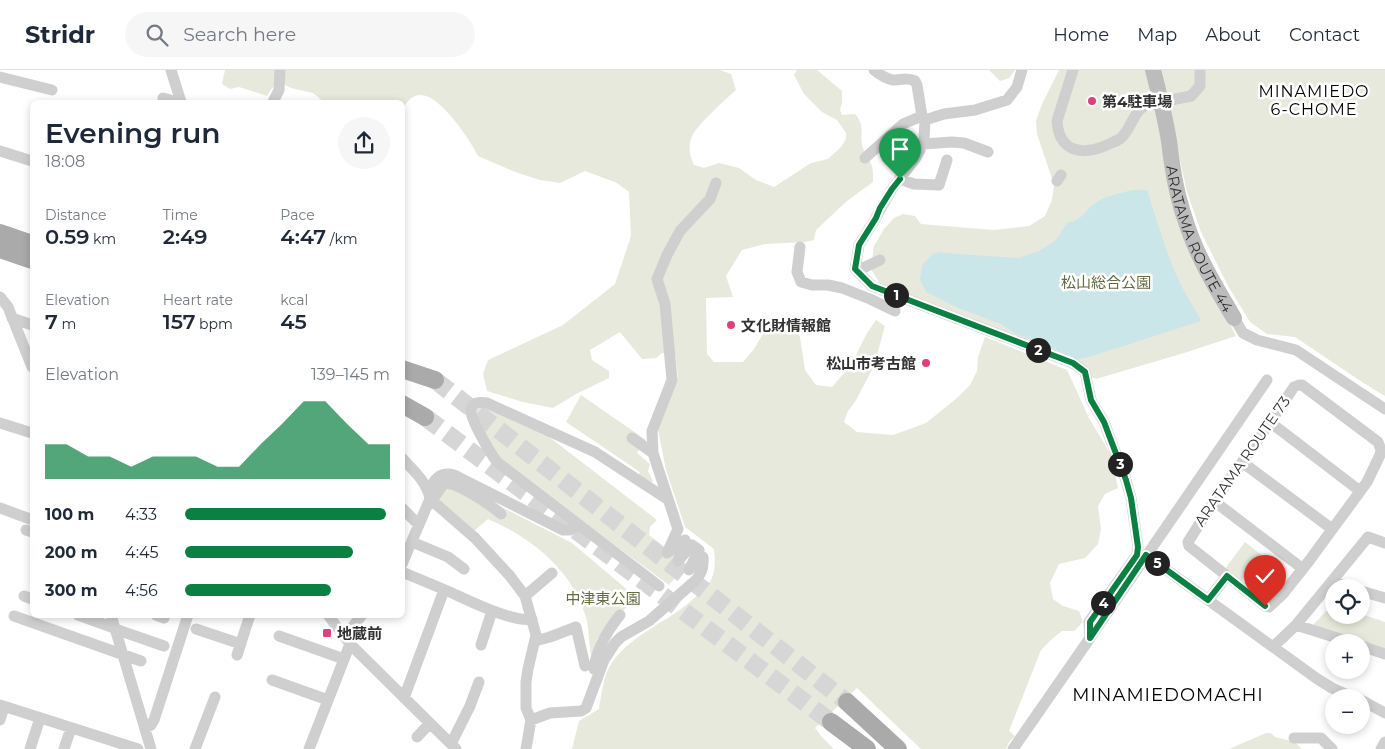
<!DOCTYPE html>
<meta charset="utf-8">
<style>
body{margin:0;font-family:Montserrat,"Noto Sans JP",sans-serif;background:#f6f6f7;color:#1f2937;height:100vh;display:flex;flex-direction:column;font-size:19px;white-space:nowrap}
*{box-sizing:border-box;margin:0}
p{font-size:16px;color:#747a83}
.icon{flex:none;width:28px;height:28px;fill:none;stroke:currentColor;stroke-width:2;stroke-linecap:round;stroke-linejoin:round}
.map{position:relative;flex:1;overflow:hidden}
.side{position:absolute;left:30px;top:30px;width:375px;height:518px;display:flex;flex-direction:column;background:#fff;border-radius:8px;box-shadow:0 2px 8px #0003}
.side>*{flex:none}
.tools{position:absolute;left:1325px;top:509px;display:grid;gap:10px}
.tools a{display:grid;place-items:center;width:45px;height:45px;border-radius:50%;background:#fff;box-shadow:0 2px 8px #0003;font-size:25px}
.pin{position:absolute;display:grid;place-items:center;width:42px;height:42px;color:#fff;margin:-51px -21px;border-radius:50% 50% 50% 0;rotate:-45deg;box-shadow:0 0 5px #0007}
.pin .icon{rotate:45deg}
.km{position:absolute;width:25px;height:25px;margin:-12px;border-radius:50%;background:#222;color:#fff;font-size:14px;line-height:25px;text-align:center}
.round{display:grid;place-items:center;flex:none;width:52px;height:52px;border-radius:26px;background:#f6f6f7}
.headline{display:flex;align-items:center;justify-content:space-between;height:85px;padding:0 15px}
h1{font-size:28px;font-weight:600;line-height:38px}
.figures{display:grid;grid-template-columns:repeat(3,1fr);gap:8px;height:85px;padding:5px 15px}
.figures div{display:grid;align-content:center}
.figures b{font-size:21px;font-weight:600}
.figures small{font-size:14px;font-weight:400}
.figures p{font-size:14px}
.chart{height:140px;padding:10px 15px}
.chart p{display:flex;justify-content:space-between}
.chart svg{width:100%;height:90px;margin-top:5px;fill:#0b8043;opacity:.7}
ul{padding:0 15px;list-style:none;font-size:16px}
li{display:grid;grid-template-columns:80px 60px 1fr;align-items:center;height:38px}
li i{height:12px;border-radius:6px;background:#0b8043}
header{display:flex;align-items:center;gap:30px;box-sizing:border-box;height:70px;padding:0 25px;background:#fff;border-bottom:1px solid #e0e1e3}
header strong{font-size:24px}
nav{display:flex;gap:28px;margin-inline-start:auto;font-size:18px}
.search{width:350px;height:45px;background:#f6f6f7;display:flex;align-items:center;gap:12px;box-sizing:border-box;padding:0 18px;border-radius:28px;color:#747a83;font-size:19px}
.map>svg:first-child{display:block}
.green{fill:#e7e9dc}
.water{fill:#cae6e8}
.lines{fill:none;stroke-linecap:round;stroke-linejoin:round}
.primary-tunnel{stroke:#d6d6d6;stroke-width:18;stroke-dasharray:18 9;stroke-linecap:butt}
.street{stroke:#cfcfcf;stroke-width:11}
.secondary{stroke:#bcbcbc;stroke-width:16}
.primary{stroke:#aaa;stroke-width:18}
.street-bridge{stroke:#cfcfcf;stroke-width:11}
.route-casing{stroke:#fff;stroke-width:10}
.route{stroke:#0b8043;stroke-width:6}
.poi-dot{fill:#dc417e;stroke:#fff;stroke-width:2}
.labels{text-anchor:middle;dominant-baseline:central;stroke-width:5;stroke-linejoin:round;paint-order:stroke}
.poi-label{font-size:15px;font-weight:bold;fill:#323232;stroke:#fff;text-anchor:start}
.street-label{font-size:15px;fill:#323232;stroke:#fff}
.park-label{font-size:15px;fill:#636c41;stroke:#fff}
.neighbourhood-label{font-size:16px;letter-spacing:1px;fill:#000;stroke:#fff}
.quarter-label{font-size:18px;letter-spacing:1px;fill:#000;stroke:#fff}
</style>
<header>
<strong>Stridr</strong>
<div class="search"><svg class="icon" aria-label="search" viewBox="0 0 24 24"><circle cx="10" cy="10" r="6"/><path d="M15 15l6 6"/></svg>Search here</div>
<nav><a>Home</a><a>Map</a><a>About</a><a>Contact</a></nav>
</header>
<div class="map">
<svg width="1385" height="679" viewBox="0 0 1385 679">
<rect width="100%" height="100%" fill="#fff"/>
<path class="green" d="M 225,0 L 720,0 L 731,4 L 736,20 C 726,29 694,57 691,69 C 688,79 690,86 694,95 L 704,98 L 719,93 L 739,98 L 756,110 L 774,117 L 811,93 L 828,89 L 841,77 L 846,69 L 846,63 L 837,50 L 822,42 L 804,24 L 794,5 L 797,0 L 817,0 L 842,21 L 842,32 L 840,40 L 842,45 L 855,44 C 867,59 858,63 863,78 C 865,85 870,90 872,96 C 873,101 873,107 873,112 L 847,131 L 816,160 L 814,170 L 805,172 L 765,174 L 742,180 L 726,206 L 733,227 L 706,228 L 707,284 L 714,292 L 743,292 L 754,279 L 767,257 L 780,252 L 796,257 L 800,267 L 805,300 L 816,315 L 832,317 L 851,295 L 867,263 L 876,250 L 885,256 L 874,296 L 855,332 L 848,341 L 844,352 L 857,362 L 893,365 L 926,353 L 957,328 L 970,315 L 977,301 L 978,287 L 985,267 L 1067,300 L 1089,348 L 1111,385 L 1118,418 L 1105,424 L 1098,436 L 1101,459 L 1098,474 L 1085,488 L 1059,494 L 1050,513 L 1053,529 L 1063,536 L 1079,541 L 1083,552 L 1074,561 L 1062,561 L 1053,568 L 1041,580 L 1009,661 L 1015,666 L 1009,672 L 1006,679 L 921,679 L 857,618 L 815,658 L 821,666 L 834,679 L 572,679 L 579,651 L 599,639 C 601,626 604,604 611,594 C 633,561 676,550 701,521 C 704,518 709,514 711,510 C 716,500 715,489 714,479 L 685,457 L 666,400 L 658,360 L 678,307 L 675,283 L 662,283 L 656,288 L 642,289 L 620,262 L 590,280 L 592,290 L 609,301 L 609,308 L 576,324 L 553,338 L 523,332 L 487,321 L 483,304 L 488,290 L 563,255 L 615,214 L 631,166 L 629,122 L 617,113 L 585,101 L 560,113 L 540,110 L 515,102 L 478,86 C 470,70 440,24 420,25 C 412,25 407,32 403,38 L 402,32 L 324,32 L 313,23 L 291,18 L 281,13 L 272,18 L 267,26 L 239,17 L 230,19 L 222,14 Z
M 989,0 L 1015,0 L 1009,8 L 1000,11 Z
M 1059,0 L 1146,0 L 1182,159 L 1236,266 L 1184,283 L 1096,309 L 884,220 L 871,199 L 874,176 L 884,159 L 894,148 L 903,144 L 915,146 L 921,154 L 994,160 L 1029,156 L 1045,146 L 1052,130 L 1054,115 L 1037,64 L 1036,51 L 1042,34 Z
M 1160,0 L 1385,0 L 1385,326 L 1362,312 L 1295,267 L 1267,264 L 1250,252 L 1228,216 L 1201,162 L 1187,122 Z
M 581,325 L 646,370 L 637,383 L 650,394 L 648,401 L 653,411 L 650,415 L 638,406 L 640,402 L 566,352 Z
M 478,335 L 544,363 L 657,450 L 650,457 L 649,465 L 687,494 L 669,515 L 498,389 L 474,343 Z
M 446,416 L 496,434 L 572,473 L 637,528 L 616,547 L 597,569 L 591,586 C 589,573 589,559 586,547 C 572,500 532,468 488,449 L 473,462 L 442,436 L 438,427 Z
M 1245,472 L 1263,486 L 1239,514 L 1224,500 Z
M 1333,534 L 1334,545 L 1361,545 L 1361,544 L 1385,552 L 1385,584 L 1361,572 L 1349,572 L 1309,559 Z
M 1266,663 L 1271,663 L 1275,667 L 1295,672 L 1302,679 L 1229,679 Z"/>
<path class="water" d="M 1133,120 L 1147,120 C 1157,151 1166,183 1180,213 C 1186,226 1195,238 1201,251 L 1089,287 L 1078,289 L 1014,263 L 1001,254 L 958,238 L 926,222 L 920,210 L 922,195 L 933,184 L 940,182 L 958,184 L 1019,188 L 1039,181 L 1055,171 L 1068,152 C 1082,152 1086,138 1097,132 C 1108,125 1121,123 1133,120 Z"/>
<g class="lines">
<path class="primary-tunnel" d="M 435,310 L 847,632
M 425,347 L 831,652"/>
<path class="street" d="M 171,0 L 181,32
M 874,0 C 879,4 886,9 893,10 C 901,10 907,7 915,11 L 917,15 L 922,46 L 925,50
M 1073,0 L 1057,51 C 1059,82 1082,86 1107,75 C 1111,73 1117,71 1121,68 C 1131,59 1134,40 1146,35
M 0,7 L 52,20
M 1191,26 L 1200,16 L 1200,0
M 163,28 L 177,32
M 273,32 L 279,20 L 280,0
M 923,74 L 952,72 L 964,73 L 988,82
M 0,81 L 32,91
M 865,88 L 903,54 L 922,46
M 900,109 L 914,114 L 939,115 L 947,90
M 1057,111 L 1061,105
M 800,177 L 797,202 L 801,212 L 812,215 L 828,215 L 842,218 L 870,229 L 895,241
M 855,199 L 861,199 L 880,190
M 0,227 L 8,237 L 32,297
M 12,248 L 32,255
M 1234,248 L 1243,263 L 1257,270 L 1296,280 L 1385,339
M 1270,352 L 1360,421
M 0,353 L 32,363
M 632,368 L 653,383
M 402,388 C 414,401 427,412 430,429 L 475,468 L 510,506 L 525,526 L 536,565 L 528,599 L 526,612 L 526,638 L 531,650 L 526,679
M 1242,392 L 1332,459
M 428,420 C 436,409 439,401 454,405 L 563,460 L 570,460 L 579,455
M 1214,431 L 1303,499
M 0,438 L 30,449
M 402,438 L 419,455
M 26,460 L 32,462
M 412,472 L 448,487 L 464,499
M 1146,485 L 1316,608 L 1332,618 L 1355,628
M 402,494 L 430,429 L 435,426 L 444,413 C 457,412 491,435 501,444
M 402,502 C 419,509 436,516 452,523 C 470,531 514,553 532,549
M 1332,511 L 1351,518
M 659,516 L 497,392 C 491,384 470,349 471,340 C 472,331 481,332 487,333 L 595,382 L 667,429
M 1361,521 L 1385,528
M 24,526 L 32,529
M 525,526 L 552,503
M 1208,530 L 1227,506 L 1189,476 L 1188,472 L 1214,431 L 1256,373 L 1294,317 L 1299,315 L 1302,315 L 1378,372 L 1381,380 L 1380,385 L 1367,412 L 1309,491 L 1282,525 L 1269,537 L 1265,536 L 1227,506
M 78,545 L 114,558
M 111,545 L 151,679
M 156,545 L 164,548 L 165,545
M 328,545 L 350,574 L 456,679
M 14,546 L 141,591
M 1296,555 L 1350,572
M 115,559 L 164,576
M 196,559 L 241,574
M 343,564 L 349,561 L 362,545
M 279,566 L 344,589
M 1090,568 L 1267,310
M 535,571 L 550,567 L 576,557 L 585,596
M 481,575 L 492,541
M 1361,576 L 1385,584
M 1273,577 L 1296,555 L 1368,467 L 1385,473
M 237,585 L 250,545
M 594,599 C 596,580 608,560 620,545
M 272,610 L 328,630
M 404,628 L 444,520
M 1361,630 L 1385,643
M 0,635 L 138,679
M 0,650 L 4,637
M 531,650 L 550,643 L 581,641 L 586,638 L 604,590 L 615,573 L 621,567 L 649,551 L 695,511 C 702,504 704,497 703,487 L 689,500 L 699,480 L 692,475 L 678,491 L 685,470 L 667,483 L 678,459 L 653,383 L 652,361 L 672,310 L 665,234 L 657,209 L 667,185 L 680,161 L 710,129 L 716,113
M 145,658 L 151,655 L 154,650 L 188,545
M 417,667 L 430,653
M 1294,668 L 1321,668 L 1332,679
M 451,674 L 470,636 L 479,612
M 30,679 L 40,648
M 64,679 L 71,658
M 195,679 L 215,627
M 309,679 L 350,574
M 1013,679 L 1090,568 L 1089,552 L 1137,485 L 1138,477 L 1131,428 L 1126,410 L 1104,352 L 1091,330 L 1085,302 L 1073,293 L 872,216 L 855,199 L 859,175 L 876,148 L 881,138 L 892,119 L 915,89 L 920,80 L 924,69 L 925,50 L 944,44 L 975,40 L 1007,30 L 1017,17 L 1022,0
M 1381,679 L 1385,672"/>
<path class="secondary" id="s1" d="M 1153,0 C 1159,23 1165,47 1169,71 C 1172,97 1176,124 1185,149 C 1196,185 1215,216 1234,248"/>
<path class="primary" d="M 0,163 L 32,174
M 0,179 L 32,190
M 402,299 L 435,310
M 402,334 L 425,347
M 847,632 L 898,679
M 831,652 L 867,679"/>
<path class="street-bridge" d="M 1146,35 L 1191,26"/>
</g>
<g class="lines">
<g class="route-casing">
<path id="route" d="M 900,109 L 892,119 L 880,138 L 876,148 L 859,175 L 855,199 L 872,216 L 1073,293 L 1085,302 L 1091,330 L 1104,352 L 1126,410 L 1131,428 L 1138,477 L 1137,485 L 1090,552 L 1090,568 L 1146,485 L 1208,530 L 1227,506 L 1265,536"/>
</g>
<use href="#route" class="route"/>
</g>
<g class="poi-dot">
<circle cx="1092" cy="31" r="5"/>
<circle cx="731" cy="255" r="5"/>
<circle cx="926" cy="293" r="5"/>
<rect x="322" y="558" width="10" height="10" rx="2.5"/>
</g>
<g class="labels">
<g class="poi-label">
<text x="1102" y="31">第4駐車場</text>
<text x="741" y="255">文化財情報館</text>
<text x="916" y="293" text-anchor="end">松山市考古館</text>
<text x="337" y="563">地蔵前</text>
</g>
<g class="street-label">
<text stroke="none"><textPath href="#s1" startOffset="176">ARATAMA ROUTE 44</textPath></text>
<text transform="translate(1242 391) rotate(-55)">ARATAMA ROUTE 73</text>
</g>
<g class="park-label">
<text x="1106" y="212">松山総合公園</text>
<text x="603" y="528">中津東公園</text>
</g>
<g class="neighbourhood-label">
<text x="1314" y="21">MINAMIEDO<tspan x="1314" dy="18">6-CHOME</tspan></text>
</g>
<g class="quarter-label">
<text x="1168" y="625">MINAMIEDOMACHI</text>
</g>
</g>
</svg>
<div class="tools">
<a><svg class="icon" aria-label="locate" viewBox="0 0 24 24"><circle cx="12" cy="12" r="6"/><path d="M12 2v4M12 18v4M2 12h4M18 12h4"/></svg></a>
<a>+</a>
<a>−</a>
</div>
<div class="pin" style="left:900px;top:109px;background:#1e9e55"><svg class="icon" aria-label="arrive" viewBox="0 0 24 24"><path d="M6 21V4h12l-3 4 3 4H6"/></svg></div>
<div class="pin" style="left:1265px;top:536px;background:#d93025"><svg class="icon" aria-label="check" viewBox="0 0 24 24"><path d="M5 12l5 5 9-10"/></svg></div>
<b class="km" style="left:896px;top:225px">1</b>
<b class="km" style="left:1038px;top:280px">2</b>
<b class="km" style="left:1120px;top:394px">3</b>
<b class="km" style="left:1103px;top:533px">4</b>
<b class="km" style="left:1157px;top:493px">5</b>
<section class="side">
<div class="headline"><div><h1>Evening run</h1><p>18:08</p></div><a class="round"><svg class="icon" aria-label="share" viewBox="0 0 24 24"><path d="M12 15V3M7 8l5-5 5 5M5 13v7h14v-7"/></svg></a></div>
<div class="figures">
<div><p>Distance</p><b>0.59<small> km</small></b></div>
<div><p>Time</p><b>2:49</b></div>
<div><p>Pace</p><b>4:47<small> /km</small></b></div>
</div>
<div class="figures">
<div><p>Elevation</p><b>7<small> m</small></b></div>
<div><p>Heart rate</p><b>157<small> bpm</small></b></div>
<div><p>kcal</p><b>45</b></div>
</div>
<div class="chart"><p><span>Elevation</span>139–145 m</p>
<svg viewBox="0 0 160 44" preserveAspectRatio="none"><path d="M0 44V27L10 27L20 33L30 33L40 38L50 33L60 33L70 33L80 38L90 38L100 27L110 17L120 6L130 6L140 17L150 27L160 27V44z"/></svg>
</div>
<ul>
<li><b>100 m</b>4:33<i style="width:98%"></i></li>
<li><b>200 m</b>4:45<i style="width:82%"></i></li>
<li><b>300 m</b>4:56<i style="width:71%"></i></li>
</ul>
</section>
</div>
